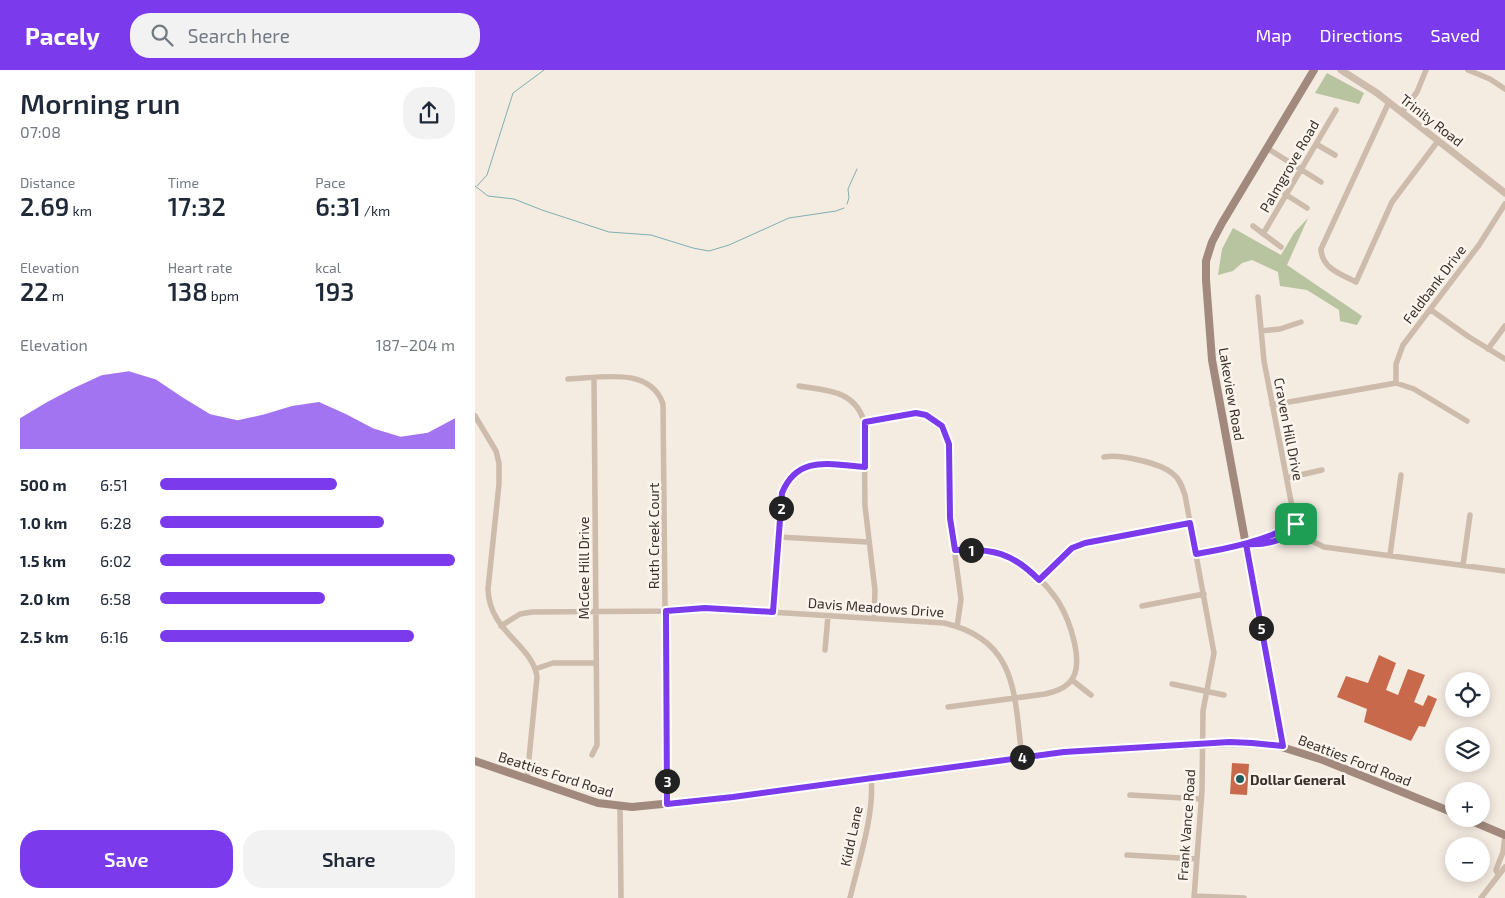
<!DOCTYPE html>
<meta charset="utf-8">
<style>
body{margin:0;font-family:"Exo 2",sans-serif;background:#f2f2f3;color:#1f2937;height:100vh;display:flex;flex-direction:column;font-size:19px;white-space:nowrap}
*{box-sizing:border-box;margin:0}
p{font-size:16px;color:#747a83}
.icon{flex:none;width:28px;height:28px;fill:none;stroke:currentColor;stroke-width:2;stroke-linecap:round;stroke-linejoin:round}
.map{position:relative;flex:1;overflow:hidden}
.side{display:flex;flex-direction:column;background:#fff;width:475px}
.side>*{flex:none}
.buttons{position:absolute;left:970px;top:602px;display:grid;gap:10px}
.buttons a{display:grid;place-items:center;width:45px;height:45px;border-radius:50%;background:#fff;box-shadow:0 2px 12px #0003;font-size:25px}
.pin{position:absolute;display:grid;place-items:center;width:42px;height:42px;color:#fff;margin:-21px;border-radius:10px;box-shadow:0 2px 8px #0006}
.km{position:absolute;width:25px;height:25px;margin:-12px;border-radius:50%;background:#222;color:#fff;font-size:14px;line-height:25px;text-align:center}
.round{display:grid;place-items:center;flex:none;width:52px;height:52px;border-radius:20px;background:#f2f2f3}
.headline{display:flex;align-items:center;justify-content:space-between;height:85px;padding:0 20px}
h1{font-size:28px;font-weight:600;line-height:38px}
.stats{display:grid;grid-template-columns:repeat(3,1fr);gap:8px;height:85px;padding:5px 20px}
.stats div{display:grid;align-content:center}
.stats b{font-size:25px;font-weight:600}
.stats small{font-size:14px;font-weight:400}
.stats p{font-size:14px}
.chart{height:140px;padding:10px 20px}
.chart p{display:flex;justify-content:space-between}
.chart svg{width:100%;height:90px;margin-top:5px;fill:#7c3aed;opacity:.7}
.primary-button{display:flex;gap:10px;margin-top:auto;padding:10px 20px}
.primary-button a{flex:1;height:58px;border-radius:20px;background:#7c3aed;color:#fff;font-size:20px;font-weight:600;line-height:58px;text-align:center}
.primary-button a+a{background:#f2f2f3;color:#1f2937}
ul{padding:0 20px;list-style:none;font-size:16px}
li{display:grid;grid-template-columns:80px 60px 1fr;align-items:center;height:38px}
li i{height:12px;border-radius:6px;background:#7c3aed}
header{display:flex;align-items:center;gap:30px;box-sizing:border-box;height:70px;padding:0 25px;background:#7c3aed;color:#fff}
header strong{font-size:24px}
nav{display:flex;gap:28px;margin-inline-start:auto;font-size:18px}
.search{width:350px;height:45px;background:#f2f2f3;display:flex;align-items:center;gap:12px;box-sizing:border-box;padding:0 18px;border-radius:20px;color:#747a83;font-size:19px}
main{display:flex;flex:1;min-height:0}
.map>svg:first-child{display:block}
.green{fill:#b8c4a0}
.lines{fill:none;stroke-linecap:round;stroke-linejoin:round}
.stream{stroke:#7fb0b2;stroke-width:1}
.building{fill:#c8694b}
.minor{stroke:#cdbbac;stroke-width:5.5}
.tertiary{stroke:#cdbbac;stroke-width:7}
.secondary{stroke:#a18a7d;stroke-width:8}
.route-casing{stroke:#fff;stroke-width:10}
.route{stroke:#7c3aed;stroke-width:6}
.poi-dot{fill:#1f5a5e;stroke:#fbf5ee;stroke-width:2}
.labels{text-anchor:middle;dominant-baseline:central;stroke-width:5;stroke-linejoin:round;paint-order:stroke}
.street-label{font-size:14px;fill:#3b302b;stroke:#fbf5ee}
.poi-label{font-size:14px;font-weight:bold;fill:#3b302b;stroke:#fbf5ee;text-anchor:start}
</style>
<header>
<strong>Pacely</strong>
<div class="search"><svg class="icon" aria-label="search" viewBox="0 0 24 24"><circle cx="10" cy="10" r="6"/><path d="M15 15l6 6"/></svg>Search here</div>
<nav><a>Map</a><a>Directions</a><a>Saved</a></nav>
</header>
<main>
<section class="side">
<div class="headline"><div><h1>Morning run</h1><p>07:08</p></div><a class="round"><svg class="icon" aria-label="share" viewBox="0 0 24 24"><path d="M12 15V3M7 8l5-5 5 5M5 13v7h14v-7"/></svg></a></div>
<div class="stats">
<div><p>Distance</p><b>2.69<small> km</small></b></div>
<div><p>Time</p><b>17:32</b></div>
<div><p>Pace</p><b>6:31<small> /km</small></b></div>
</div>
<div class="stats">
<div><p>Elevation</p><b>22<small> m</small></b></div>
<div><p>Heart rate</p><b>138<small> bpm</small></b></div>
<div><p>kcal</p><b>193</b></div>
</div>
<div class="chart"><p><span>Elevation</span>187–204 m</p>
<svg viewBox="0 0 160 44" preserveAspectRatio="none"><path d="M0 44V29L10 21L20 14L30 8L40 6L50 10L60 19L70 27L80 30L90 27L100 23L110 21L120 27L130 34L140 38L150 36L160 29V44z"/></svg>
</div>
<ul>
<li><b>500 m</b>6:51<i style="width:60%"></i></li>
<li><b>1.0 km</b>6:28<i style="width:76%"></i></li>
<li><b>1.5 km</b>6:02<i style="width:100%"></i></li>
<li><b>2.0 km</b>6:58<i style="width:56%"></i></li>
<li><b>2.5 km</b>6:16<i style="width:86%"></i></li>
</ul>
<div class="primary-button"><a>Save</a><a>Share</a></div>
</section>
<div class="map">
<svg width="1030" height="828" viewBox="0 0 1030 828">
<rect width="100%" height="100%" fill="#f4ebe1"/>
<path class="green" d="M 852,3 L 889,23 L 884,34 L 840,23 Z
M 833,148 L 812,195 L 887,246 L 882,255 L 865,251 L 864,240 L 832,220 L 805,216 L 803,202 L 777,190 L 767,193 L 758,201 L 743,205 L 747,179 L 758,158 L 806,185 L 819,163 Z"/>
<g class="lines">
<path class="stream" d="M 0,116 L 13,126 L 39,129 L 67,140 L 134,162 L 176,165 L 218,178 L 234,181 L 254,175 L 314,148 L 361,141 L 369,138
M 2,116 L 12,105 L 38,23 L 69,0
M 372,134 L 374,128 L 373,119 L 382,99"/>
</g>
<path class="building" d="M 904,585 L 921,593 L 911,620 L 923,625 L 933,599 L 950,605 L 939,632 L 948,636 L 953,625 L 962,629 L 950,657 L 944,656 L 936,671 L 889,652 L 892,639 L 862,627 L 871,606 L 893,613 Z
M 757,693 L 774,694 L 772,725 L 755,724 Z"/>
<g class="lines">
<path class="minor" d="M 993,0 L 1015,9 L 1030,19
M 914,32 L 846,179 C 847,199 866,204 881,212 L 917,132 L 963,71
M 927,42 L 942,22 L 951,0
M 841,74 L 860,85
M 792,78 L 846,112
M 810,124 L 832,138
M 778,156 L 806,177
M 788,164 L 861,40
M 783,227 L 789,291 L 820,452 L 823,461 L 829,467 L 849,477 L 1030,501
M 956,240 L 994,267 L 1030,289
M 786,261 L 805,259 L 826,252
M 1013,279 L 1030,256
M 93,309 C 126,308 175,296 188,334 L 192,734
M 921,313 L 921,294 L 928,275 L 1004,175 L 1030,134
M 324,316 C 353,321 379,320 389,351 L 390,436 L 400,520 L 399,549
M 797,335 L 921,313 L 939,319 L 992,351
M 0,346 L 21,381 L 24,393 L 24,414 L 13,519 C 14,562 58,575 62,607 L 52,709
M 389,351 C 424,347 461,329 474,375 L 475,448 L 486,529 L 482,557
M 629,387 C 645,384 686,393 698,404 C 705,409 707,417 710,425 L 739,583 L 728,641 L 727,721 L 719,828
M 812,408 L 847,400
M 304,467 L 393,472
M 771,474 C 791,476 805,470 823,461
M 721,484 L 764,477 L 783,468 L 803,463 L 821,454
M 915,485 L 926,405
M 988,495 L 995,445
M 564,510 L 597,478 L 610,473 L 715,453
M 667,536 L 729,524
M 298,542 L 307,423 C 323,384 356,395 390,397
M 26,556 L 45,544 L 57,542 L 199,541 L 230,538 L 469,553 C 543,570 539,624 547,687
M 350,580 L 353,546
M 60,599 L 78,593 L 121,593
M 597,610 L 616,625
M 697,614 L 749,625
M 473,637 L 570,624 C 578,622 587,620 594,613 C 612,596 594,549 583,531 C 572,515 553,495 536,487 C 520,479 497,479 480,480
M 117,685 L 122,675 L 119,308
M 655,725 L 726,729
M 145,737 L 146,828
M 652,785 L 722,789
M 1023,804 L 1021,800 L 1028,782 L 1030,766
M 719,826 L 769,828
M 375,828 C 383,794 400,743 396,709
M 1006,828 L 1030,797"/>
<path class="tertiary" d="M 866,0 L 902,23 L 1030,123"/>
<path class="secondary" d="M 808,677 L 737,290 L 731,210 L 731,191 L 737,172 L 747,153 L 839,0
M 0,691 L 123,733 L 157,737 L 258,727 L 589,682 L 755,673 L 797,674 L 848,690 L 979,743
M 992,749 L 1030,765"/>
</g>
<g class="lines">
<g class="route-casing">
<path id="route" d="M 821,454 C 789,471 756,478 721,484 L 715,453 L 610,473 L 597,478 L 564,510 C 538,483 517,478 480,480 L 475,448 L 474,374 L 467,356 L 451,345 L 441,343 L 390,352 L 390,397 C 356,395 323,384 307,423 L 298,542 L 230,538 L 191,541 L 192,734 L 258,727 L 589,682 L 755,672 L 777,673 L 808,676 L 771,474 C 791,476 805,470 823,461 L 821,454"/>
</g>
<use href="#route" class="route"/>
</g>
<circle class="poi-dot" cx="765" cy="709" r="5"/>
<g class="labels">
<g class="street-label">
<text transform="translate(957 50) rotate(38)">Trinity Road</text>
<text transform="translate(814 96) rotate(-60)">Palmgrove Road</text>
<text transform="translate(959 214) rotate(-53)">Feldbank Drive</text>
<text transform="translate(757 324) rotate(80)">Lakeview Road</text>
<text transform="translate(814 359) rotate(79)">Craven Hill Drive</text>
<text transform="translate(178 466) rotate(-90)">Ruth Creek Court</text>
<text transform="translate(108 498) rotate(-90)">McGee Hill Drive</text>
<text transform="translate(401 537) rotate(4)">Davis Meadows Drive</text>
<text transform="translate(880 690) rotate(21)">Beatties Ford Road</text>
<text transform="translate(81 704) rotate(18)">Beatties Ford Road</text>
<text transform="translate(711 755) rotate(-86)">Frank Vance Road</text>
<text transform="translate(376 766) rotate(-78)">Kidd Lane</text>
</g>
<g class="poi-label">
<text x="775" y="709">Dollar General</text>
</g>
</g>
</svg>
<div class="buttons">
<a><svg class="icon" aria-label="locate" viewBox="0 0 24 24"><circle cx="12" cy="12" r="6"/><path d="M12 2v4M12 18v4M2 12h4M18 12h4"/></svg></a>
<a><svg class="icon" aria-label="layers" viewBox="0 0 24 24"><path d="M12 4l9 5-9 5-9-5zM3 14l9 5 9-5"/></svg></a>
<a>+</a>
<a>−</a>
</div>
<div class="pin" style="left:821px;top:454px;background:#1e9e55"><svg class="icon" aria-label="arrive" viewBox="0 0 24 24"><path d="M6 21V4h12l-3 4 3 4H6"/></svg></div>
<b class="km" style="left:496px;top:480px">1</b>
<b class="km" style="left:306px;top:438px">2</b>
<b class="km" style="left:192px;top:711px">3</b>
<b class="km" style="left:547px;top:687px">4</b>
<b class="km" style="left:786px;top:558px">5</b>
</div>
</main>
